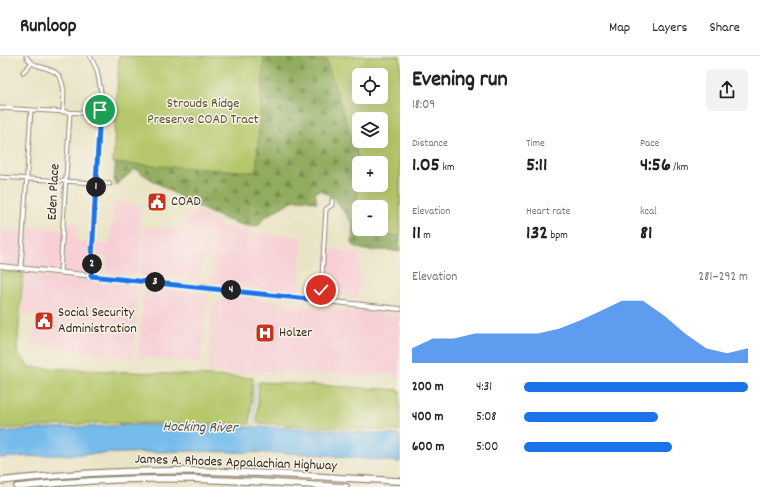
<!DOCTYPE html>
<meta charset="utf-8">
<style>
body{margin:0;font-family:Dekko,sans-serif;background:#f2f2f2;color:#222;height:100vh;display:flex;flex-direction:column;font-size:15px;white-space:nowrap}
*{box-sizing:border-box;margin:0}
p{font-size:13px;color:#767676}
.icon{flex:none;width:22px;height:22px;fill:none;stroke:currentColor;stroke-width:2;stroke-linecap:round;stroke-linejoin:round}
.map{position:relative;flex:1;overflow:hidden}
.sheet{display:flex;flex-direction:column;background:#fff;width:360px}
.sheet>*{flex:none}
.controls{position:absolute;left:352px;top:12px;display:grid;gap:8px}
.controls a{display:grid;place-items:center;width:36px;height:36px;border-radius:6px;background:#fff;box-shadow:0 4px 16px #0002;font-size:20px}
.pin{position:absolute;display:grid;place-items:center;width:34px;height:34px;color:#fff;margin:-17px;border:2px solid #fff;border-radius:50%;box-shadow:0 1px 4px #0007}
.km{position:absolute;width:20px;height:20px;margin:-10px;border-radius:50%;background:#222;color:#fff;font-size:11px;line-height:20px;text-align:center}
.round{display:grid;place-items:center;flex:none;width:42px;height:42px;border-radius:6px;background:#f2f2f2}
.head{display:flex;align-items:center;justify-content:space-between;height:68px;padding:0 12px}
h1{font-size:22px;font-weight:700;line-height:30px}
.stats{display:grid;grid-template-columns:repeat(3,1fr);gap:6px;height:68px;padding:4px 12px}
.stats div{display:grid;align-content:center}
.stats b{font-size:20px;font-weight:700}
.stats small{font-size:11px;font-weight:400}
.stats p{font-size:11px}
.chart{height:112px;padding:8px 12px}
.chart p{display:flex;justify-content:space-between}
.chart svg{width:100%;height:72px;margin-top:4px;fill:#1a73e8;opacity:.7}
ul{padding:0 12px;list-style:none;font-size:13px}
li{display:grid;grid-template-columns:64px 48px 1fr;align-items:center;height:30px}
li i{height:10px;border-radius:5px;background:#1a73e8}
header{display:flex;align-items:center;gap:24px;box-sizing:border-box;height:56px;padding:0 20px;background:#fff;border-bottom:1px solid #e0e0e0}
header strong{font-size:19px}
nav{display:flex;gap:22px;margin-inline-start:auto;font-size:14px}
main{display:flex;flex:1;min-height:0}
.map>svg:first-child{display:block}
.built{fill:#f7cfd5}
.forest{fill:url(#forest-firs);stroke:#666b3e;fill-rule:evenodd}
.park{fill:#b5c76a;stroke:#787844;fill-rule:evenodd}
.water{fill:#74bcec;stroke:#587385}
.lines{fill:none;stroke-linecap:round;stroke-linejoin:round}
.stream{stroke:#74bcec;stroke-width:1}
.street-casing{stroke:#928772;stroke-width:5}
.secondary-casing{stroke:#928772;stroke-width:6}
.highway-casing{stroke:#928772;stroke-width:8}
.street{stroke:#fff;stroke-width:3}
.secondary{stroke:#fff;stroke-width:4}
.highway{stroke:#fff;stroke-width:5.5}
.route-casing{stroke:#fff;stroke-width:8}
.route{stroke:#1a73e8;stroke-width:5}
.labels{text-anchor:middle;dominant-baseline:central;stroke-width:3;stroke-linejoin:round;paint-order:stroke}
.park-label{font-size:14px;fill:#5a5131;stroke:#f7f3e8}
.street-label{font-size:14px;fill:#3b2a1e;stroke:#f7f3e8}
.poi-label{font-size:14px;fill:#3b2a1e;stroke:#f7f3e8;text-anchor:start}
.water-label{font-size:15px;font-style:italic;fill:#4c565c;stroke:#f7f3e8}
</style>
<header>
<strong>Runloop</strong>
<nav><a>Map</a><a>Layers</a><a>Share</a></nav>
</header>
<main>
<div class="map">
<svg width="400" height="431" viewBox="0 0 400 431">
<defs>
<pattern id="forest-firs" width="22" height="20" patternUnits="userSpaceOnUse"><rect width="22" height="20" fill="#90ac5e"/><path d="M5 1l3.5 6h-7zM16 11l3.5 6h-7z" fill="#778c4d"/></pattern>
</defs>
<rect width="100%" height="100%" fill="#f7f3e8"/>
<filter id="ink" filterUnits="userSpaceOnUse"><feTurbulence type="fractalNoise" baseFrequency=".025" numOctaves="2"/><feDisplacementMap in="SourceGraphic" scale="8" xChannelSelector="R" yChannelSelector="G"/><feConvolveMatrix kernelMatrix="1 2 1 2 8 2 1 2 1" color-interpolation-filters="sRGB"/></filter>
<filter id="wash" filterUnits="userSpaceOnUse"><feTurbulence type="fractalNoise" baseFrequency=".012" numOctaves="4" result="noise"/><feDisplacementMap in="SourceGraphic" scale="16" xChannelSelector="R" yChannelSelector="G"/><feGaussianBlur stdDeviation="0.9" result="paint"/><feColorMatrix in="noise" values="0 0 0 0 0 0 0 0 0 0 0 0 0 0 0 0 0 1.4 0 .05"/><feComposite in="paint" operator="in"/></filter>
<g filter="url(#wash)">
<rect width="100%" height="100%" fill="#eae4c6"/>
<path class="built" d="M 115,146 L 141,150 L 139,170 L 143,172 L 138,219 L 106,217 L 107,201 L 95,200 L 94,188 L 109,189 Z
M 197,155 L 210,160 L 206,164 L 219,165 L 218,171 L 251,174 L 249,196 L 252,180 L 262,177 L 302,181 L 300,237 L 211,227 L 214,195 L 238,196 L 213,194 L 214,177 L 187,173 L 185,170 L 187,163 Z
M 63,167 L 77,167 L 77,186 L 92,187 L 91,220 L 0,210 L 0,168 L 4,169 L 4,175 L 23,176 L 23,170 L 63,173 Z
M 145,171 L 174,172 L 208,180 L 211,184 L 212,204 L 203,203 L 201,225 L 175,221 L 172,222 L 140,220 Z
M 326,193 L 357,197 L 361,222 L 358,242 L 324,238 Z
M 25,218 L 55,221 L 57,225 L 64,225 L 69,223 L 136,230 L 137,268 L 133,302 L 32,289 L 36,259 L 21,257 Z
M 145,231 L 172,233 L 174,235 L 183,236 L 188,235 L 208,237 L 201,306 L 137,301 Z
M 233,240 L 277,245 L 283,248 L 400,259 L 400,322 L 390,318 L 378,317 L 376,320 L 266,315 L 259,317 L 208,316 L 213,248 Z"/>
<path class="forest" d="M 124,0 L 400,0 L 400,196 C 395,195 389,194 383,194 C 371,194 362,196 352,188 L 353,168 L 334,142 L 320,134 L 315,136 L 317,147 L 305,143 L 292,145 L 263,162 L 259,169 C 255,170 251,171 247,170 C 211,162 166,133 135,113 L 116,129 L 114,126 ZM 359,19 L 381,19 L 381,41 L 359,41 ZM 359,63 L 381,63 L 381,85 L 359,85 ZM 359,107 L 381,107 L 381,129 L 359,129 ZM 359,151 L 381,151 L 381,173 L 359,173 Z"/>
<path class="park" d="M 119,0 L 264,0 L 256,116 L 113,107 Z
M 307,0 L 400,0 L 400,180 L 355,177 L 359,117 L 359,129 L 381,129 L 381,107 L 360,107 L 326,4 L 307,3 ZM 359,19 L 381,19 L 381,41 L 359,41 ZM 359,63 L 381,63 L 381,85 L 359,85 ZM 359,151 L 381,151 L 381,173 L 359,173 Z
M 0,215 L 23,217 L 17,296 L 29,311 L 253,322 L 250,368 L 98,367 L 0,373 Z
M 259,326 L 400,334 L 400,375 L 257,367 Z"/>
<path class="water" d="M 139,369 L 305,372 L 400,379 L 400,406 L 315,398 L 190,395 L 55,399 L 0,402 L 0,376 L 56,372 Z"/>
<g class="lines">
<path class="stream" d="M 254,370 C 254,355 254,340 256,325"/>
</g>
</g>
<g filter="url(#ink)">
<g class="lines">
<g class="street-casing">
<path id="street" d="M 26,0 C 35,17 59,6 63,30 C 65,38 63,47 63,55
M 90,0 L 97,14 L 101,36 L 91,220
M 23,16 L 31,8
M 0,52 L 99,58
M 0,121 L 110,128
M 21,212 L 31,54
M 60,217 L 70,56
M 318,244 L 321,238 L 326,153 L 332,149 L 332,144"/>
</g>
<g class="secondary-casing">
<path id="secondary" d="M 0,210 L 400,253"/>
</g>
<g class="highway-casing">
<path id="highway" d="M 0,425 C 64,418 129,414 194,415 C 263,416 331,422 400,425
M 17,431 C 84,424 151,421 218,424 C 261,425 304,429 346,431"/>
</g>
<use href="#street" class="street"/>
<use href="#secondary" class="secondary"/>
<use href="#highway" class="highway"/>
</g>
</g>
<g class="lines" filter="url(#ink)">
<g class="route-casing">
<path id="route" d="M 100,54 L 91,220 L 318,244 L 321,239 L 321,234"/>
</g>
<use href="#route" class="route"/>
</g>
<defs>
<g id="civic-square" transform="scale(1)"><rect x="-9" y="-9" width="18" height="18" rx="4" fill="#c8321e" stroke="#f7f3e8"/><path d="M-.6-6.5H3V-4.5H.6V-3L4-1V1h2V6H-6V1h2V-1L-.6-3ZM-1.2 2.5V6h2.4V2.5Z" fill="#fff"/></g>
<g id="hospital-square" transform="scale(1)"><rect x="-9" y="-9" width="18" height="18" rx="4" fill="#c8321e" stroke="#f7f3e8"/><path d="M-5-5h3v3.5h4V-5h3V5h-3V1.5h-4V5h-3Z" fill="#fff"/></g>
</defs>
<g fill-rule="evenodd">
<use href="#civic-square" x="157" y="146"/>
<use href="#civic-square" x="44" y="265"/>
<use href="#hospital-square" x="265" y="277"/>
</g>
<g class="labels">
<g class="park-label">
<text x="203" y="48">Strouds Ridge<tspan x="203" dy="16">Preserve COAD Tract</tspan></text>
</g>
<g class="street-label">
<text transform="translate(54 136) rotate(-87)">Eden Place</text>
<text transform="translate(236 407) rotate(2)">James A. Rhodes Appalachian Highway</text>
</g>
<g class="poi-label">
<text x="171" y="146">COAD</text>
<text x="58" y="257">Social Security<tspan x="58" dy="16">Administration</tspan></text>
<text x="279" y="277">Holzer</text>
</g>
<g class="water-label">
<text transform="translate(200 372) rotate(1)">Hocking River</text>
</g>
</g>
</svg>
<div class="controls">
<a><svg class="icon" aria-label="locate" viewBox="0 0 24 24"><circle cx="12" cy="12" r="6"/><path d="M12 2v4M12 18v4M2 12h4M18 12h4"/></svg></a>
<a><svg class="icon" aria-label="layers" viewBox="0 0 24 24"><path d="M12 4l9 5-9 5-9-5zM3 14l9 5 9-5"/></svg></a>
<a>+</a>
<a>−</a>
</div>
<div class="pin" style="left:100px;top:54px;background:#1e9e55"><svg class="icon" aria-label="arrive" viewBox="0 0 24 24"><path d="M6 21V4h12l-3 4 3 4H6"/></svg></div>
<div class="pin" style="left:321px;top:234px;background:#d93025"><svg class="icon" aria-label="check" viewBox="0 0 24 24"><path d="M5 12l5 5 9-10"/></svg></div>
<b class="km" style="left:96px;top:131px">1</b>
<b class="km" style="left:92px;top:208px">2</b>
<b class="km" style="left:155px;top:226px">3</b>
<b class="km" style="left:231px;top:234px">4</b>
</div>
<section class="sheet">
<div class="head"><div><h1>Evening run</h1><p>18:09</p></div><a class="round"><svg class="icon" aria-label="share" viewBox="0 0 24 24"><path d="M12 15V3M7 8l5-5 5 5M5 13v7h14v-7"/></svg></a></div>
<div class="stats">
<div><p>Distance</p><b>1.05<small> km</small></b></div>
<div><p>Time</p><b>5:11</b></div>
<div><p>Pace</p><b>4:56<small> /km</small></b></div>
</div>
<div class="stats">
<div><p>Elevation</p><b>11<small> m</small></b></div>
<div><p>Heart rate</p><b>132<small> bpm</small></b></div>
<div><p>kcal</p><b>81</b></div>
</div>
<div class="chart"><p><span>Elevation</span>281–292 m</p>
<svg viewBox="0 0 160 44" preserveAspectRatio="none"><path d="M0 44V35L10 29L20 29L30 26L40 26L50 26L60 26L70 23L80 18L90 12L100 6L110 6L120 15L130 26L140 35L150 38L160 35V44z"/></svg>
</div>
<ul>
<li><b>200 m</b>4:31<i style="width:100%"></i></li>
<li><b>400 m</b>5:08<i style="width:60%"></i></li>
<li><b>600 m</b>5:00<i style="width:66%"></i></li>
</ul>
</section>
</main>
